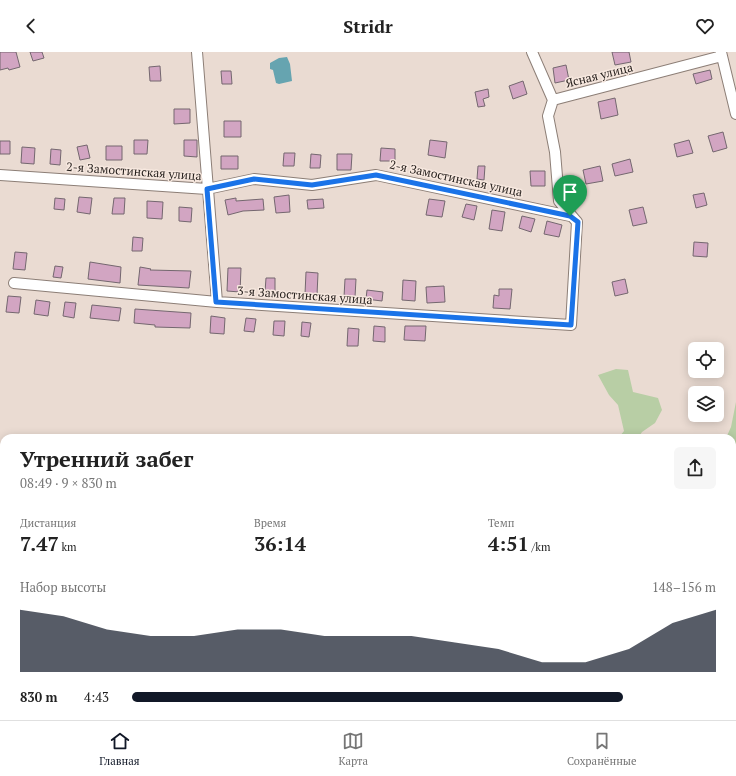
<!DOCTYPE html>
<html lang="ru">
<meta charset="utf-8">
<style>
body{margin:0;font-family:"PT Serif",serif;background:#f6f6f6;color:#222;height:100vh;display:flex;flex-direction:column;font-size:15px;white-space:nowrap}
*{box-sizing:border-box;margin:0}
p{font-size:13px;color:#767676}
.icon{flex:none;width:22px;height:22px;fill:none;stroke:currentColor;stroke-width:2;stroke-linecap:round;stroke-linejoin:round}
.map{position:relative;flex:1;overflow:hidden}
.sheet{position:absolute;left:0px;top:382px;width:736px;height:286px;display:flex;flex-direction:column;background:#fff;border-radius:12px 12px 0 0;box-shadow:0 2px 10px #0003}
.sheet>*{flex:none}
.buttons{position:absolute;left:688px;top:290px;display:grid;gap:8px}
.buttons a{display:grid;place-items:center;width:36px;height:36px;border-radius:6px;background:#fff;box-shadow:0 2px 10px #0003;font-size:20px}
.pin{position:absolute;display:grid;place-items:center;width:34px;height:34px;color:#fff;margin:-41px -17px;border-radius:50% 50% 50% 0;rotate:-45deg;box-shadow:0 0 4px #0007}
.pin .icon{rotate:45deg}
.round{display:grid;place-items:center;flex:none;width:42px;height:42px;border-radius:6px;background:#f6f6f6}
.head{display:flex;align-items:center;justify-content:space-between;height:68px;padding:0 20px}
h1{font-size:22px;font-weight:700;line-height:30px}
.stats{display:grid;grid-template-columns:repeat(3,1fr);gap:6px;height:68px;padding:4px 20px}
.stats div{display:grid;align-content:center}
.stats b{font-size:20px;font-weight:700}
.stats small{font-size:11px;font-weight:400}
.stats p{font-size:11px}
.chart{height:112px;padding:8px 20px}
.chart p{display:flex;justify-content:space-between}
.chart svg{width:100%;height:72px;margin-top:4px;fill:#111827;opacity:.7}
ul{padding:0 20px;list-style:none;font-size:13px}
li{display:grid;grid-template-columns:64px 48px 1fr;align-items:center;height:30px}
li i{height:10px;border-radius:5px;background:#111827}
header{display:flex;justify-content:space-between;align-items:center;height:52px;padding:0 20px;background:#fff;font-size:18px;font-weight:700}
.tab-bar{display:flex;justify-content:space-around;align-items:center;height:56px;border-top:1px solid #e0e0e0;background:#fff;font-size:11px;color:#767676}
.tab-bar a{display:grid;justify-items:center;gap:2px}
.tab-bar .on{color:#111827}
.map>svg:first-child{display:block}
.green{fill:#b8cea5}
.water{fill:#66a4b0}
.building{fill:#d2a5c2;stroke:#74676f}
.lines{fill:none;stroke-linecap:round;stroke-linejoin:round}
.minor-casing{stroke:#8c7e76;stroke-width:12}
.minor{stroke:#fff;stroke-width:10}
.route-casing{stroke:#fff;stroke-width:8}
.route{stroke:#1a73e8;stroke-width:5}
.labels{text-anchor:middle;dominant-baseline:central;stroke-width:3;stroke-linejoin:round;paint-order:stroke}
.street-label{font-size:12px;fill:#241e1b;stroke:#f7e8df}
</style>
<header><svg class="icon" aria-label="back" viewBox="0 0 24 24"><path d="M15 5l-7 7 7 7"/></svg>Stridr<svg class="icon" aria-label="heart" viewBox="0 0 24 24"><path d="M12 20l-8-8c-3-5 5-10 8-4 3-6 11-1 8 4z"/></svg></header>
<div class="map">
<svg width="736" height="668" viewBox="0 0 736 668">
<rect width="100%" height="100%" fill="#eadbd2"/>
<path class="green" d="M 616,317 L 628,318 L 633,340 L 658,346 L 662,358 L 655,371 L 642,380 L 638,386 L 615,386 L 620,384 L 624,379 L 618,353 L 609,343 L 598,323 Z
M 736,350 L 736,414 L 732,411 L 732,386 L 726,386 L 731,375 Z"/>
<path class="water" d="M 287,5 L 290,12 L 292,29 L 279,32 L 276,31 L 273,18 L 270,17 L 270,11 L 279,6 Z"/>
<path class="building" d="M 0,0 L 16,0 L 20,15 L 9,18 L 8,16 L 0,18 Z
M 30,0 L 42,0 L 44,6 L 33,9 Z
M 612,0 L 629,0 L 631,10 L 615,13 Z
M 566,13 L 569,28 L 555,31 L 553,16 Z
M 160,14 L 161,29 L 150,29 L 149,15 Z
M 710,18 L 712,27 L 696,32 L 693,22 Z
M 221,19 L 231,19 L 232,32 L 222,32 Z
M 523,29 L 527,42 L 513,47 L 509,34 Z
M 488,37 L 489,45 L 483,47 L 485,54 L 478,55 L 475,40 Z
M 615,46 L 618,63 L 601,67 L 598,50 Z
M 174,57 L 190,57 L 190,71 L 174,72 Z
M 224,69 L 241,69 L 241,85 L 224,85 Z
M 723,80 L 727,96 L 713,100 L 708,84 Z
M 134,88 L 148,88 L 147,102 L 134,102 Z
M 184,88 L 197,88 L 197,105 L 184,104 Z
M 430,88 L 447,90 L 445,106 L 428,103 Z
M 689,88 L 693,101 L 677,105 L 674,92 Z
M 0,89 L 10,89 L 10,102 L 0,102 Z
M 87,93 L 90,106 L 80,108 L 77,95 Z
M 106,94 L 122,94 L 122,108 L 106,108 Z
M 22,95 L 35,96 L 34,112 L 21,111 Z
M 381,96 L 395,97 L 395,109 L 380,109 Z
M 51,97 L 61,98 L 60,113 L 50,112 Z
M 284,101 L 295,101 L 294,114 L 283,114 Z
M 311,102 L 321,103 L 320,116 L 310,116 Z
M 337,102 L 352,102 L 351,118 L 337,118 Z
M 221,104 L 238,104 L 238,117 L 221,117 Z
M 630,107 L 633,120 L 615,124 L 612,112 Z
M 478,114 L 485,114 L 484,128 L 477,127 Z
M 600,114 L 603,129 L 586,132 L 583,118 Z
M 530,119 L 545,119 L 545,134 L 531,134 Z
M 704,141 L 707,153 L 696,156 L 693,143 Z
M 289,143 L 290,160 L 276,161 L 274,145 Z
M 79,145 L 92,146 L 90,162 L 77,160 Z
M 55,146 L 65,147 L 64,158 L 54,157 Z
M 114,146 L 125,146 L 124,162 L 112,162 Z
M 236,146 L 236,149 L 263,147 L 264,158 L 243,159 L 228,163 L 225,148 Z
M 323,147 L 324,156 L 308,157 L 307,148 Z
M 429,147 L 445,149 L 442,165 L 426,163 Z
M 147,149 L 163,150 L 162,167 L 147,166 Z
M 466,152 L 477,154 L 474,168 L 462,165 Z
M 179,155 L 192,156 L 191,170 L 179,169 Z
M 643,155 L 647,171 L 633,174 L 629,158 Z
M 492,158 L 505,160 L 502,179 L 489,177 Z
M 522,164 L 535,167 L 531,180 L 519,176 Z
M 547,169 L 562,173 L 559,185 L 544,182 Z
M 133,185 L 143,186 L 142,199 L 132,199 Z
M 694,190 L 708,191 L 707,205 L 693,204 Z
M 15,200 L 27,201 L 25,218 L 13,217 Z
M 90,210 L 121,215 L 120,231 L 88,227 Z
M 55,214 L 63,215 L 61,226 L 53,225 Z
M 140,215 L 151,217 L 150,218 L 191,219 L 189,236 L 138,233 Z
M 228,216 L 241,216 L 240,240 L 227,239 Z
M 306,220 L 318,221 L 317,243 L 305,242 Z
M 266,226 L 275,226 L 275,241 L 265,240 Z
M 345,227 L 356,227 L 355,245 L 344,245 Z
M 625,227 L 628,241 L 615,244 L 612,230 Z
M 403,228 L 416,229 L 415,249 L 402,248 Z
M 444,234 L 445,250 L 427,251 L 426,235 Z
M 499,237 L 512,237 L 510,257 L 493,256 L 494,243 L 499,244 Z
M 367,238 L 383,240 L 382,249 L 366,247 Z
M 8,244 L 21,245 L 19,261 L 6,260 Z
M 36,248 L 50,250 L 48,264 L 34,262 Z
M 65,250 L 76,251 L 74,266 L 63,264 Z
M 92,253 L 121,256 L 119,269 L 90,266 Z
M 135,257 L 191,261 L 190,276 L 155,275 L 155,273 L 134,271 Z
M 211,264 L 225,266 L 224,282 L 210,281 Z
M 246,266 L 256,267 L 254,280 L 244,279 Z
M 274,269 L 285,269 L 284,284 L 273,283 Z
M 302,270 L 311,271 L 309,285 L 301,284 Z
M 374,274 L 385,275 L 385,290 L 373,289 Z
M 405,274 L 426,274 L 425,289 L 404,288 Z
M 348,276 L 359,277 L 358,294 L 347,294 Z"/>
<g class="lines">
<g class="minor-casing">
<path id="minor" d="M 197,0 L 217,250
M 532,0 L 553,48
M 721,0 L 736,62
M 553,48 L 722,4
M 0,123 L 207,137 L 254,127 L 312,133 L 376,123 L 570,164
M 14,231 L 217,250 L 571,273 L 577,170 L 559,149 L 555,100 L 548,64 L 553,48
M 732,570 L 736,566
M 628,668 L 632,664"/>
</g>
<use href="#minor" class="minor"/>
</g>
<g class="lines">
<g class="route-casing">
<path id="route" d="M 376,123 L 570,164 L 578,170 L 571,273 L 216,250 L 207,137 L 254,127 L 312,133 Z"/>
</g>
<use href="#route" class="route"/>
</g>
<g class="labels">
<g class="street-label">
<text transform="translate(599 23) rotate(-14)">Ясная улица</text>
<text transform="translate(134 119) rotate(4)">2-я Замостинская улица</text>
<text transform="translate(456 126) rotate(12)">2-я Замостинская улица</text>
<text transform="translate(305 243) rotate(4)">3-я Замостинская улица</text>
</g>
</g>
</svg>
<div class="buttons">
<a><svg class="icon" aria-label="locate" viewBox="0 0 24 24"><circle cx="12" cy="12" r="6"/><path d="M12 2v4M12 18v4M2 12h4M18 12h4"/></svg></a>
<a><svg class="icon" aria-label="layers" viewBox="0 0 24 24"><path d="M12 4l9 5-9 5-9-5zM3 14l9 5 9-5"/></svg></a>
</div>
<div class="pin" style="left:570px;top:164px;background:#1e9e55"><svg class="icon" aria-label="arrive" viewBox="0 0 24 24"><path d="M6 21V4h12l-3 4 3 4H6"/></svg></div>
<section class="sheet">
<div class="head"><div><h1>Утренний забег</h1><p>08:49 · 9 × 830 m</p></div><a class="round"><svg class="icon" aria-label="share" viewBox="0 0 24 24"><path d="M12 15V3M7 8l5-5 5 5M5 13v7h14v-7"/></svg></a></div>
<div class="stats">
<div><p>Дистанция</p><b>7.47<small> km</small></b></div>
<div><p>Время</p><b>36:14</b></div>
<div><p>Темп</p><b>4:51<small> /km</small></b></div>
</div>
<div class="chart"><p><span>Набор высоты</span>148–156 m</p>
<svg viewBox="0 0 160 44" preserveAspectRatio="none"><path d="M0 44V6L10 10L20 18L30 22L40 22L50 18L60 18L70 22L80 22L90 22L100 26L110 30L120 38L130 38L140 30L150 14L160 6V44z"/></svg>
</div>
<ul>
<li><b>830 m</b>4:43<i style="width:84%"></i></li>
</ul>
</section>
</div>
<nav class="tab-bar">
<a class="on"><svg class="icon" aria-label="home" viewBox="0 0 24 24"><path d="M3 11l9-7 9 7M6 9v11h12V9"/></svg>Главная</a>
<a><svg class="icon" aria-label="map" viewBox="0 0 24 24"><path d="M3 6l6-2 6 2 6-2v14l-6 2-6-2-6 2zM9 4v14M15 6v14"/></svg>Карта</a>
<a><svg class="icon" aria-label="saved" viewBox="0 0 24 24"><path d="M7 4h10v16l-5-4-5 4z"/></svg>Сохранённые</a>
</nav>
